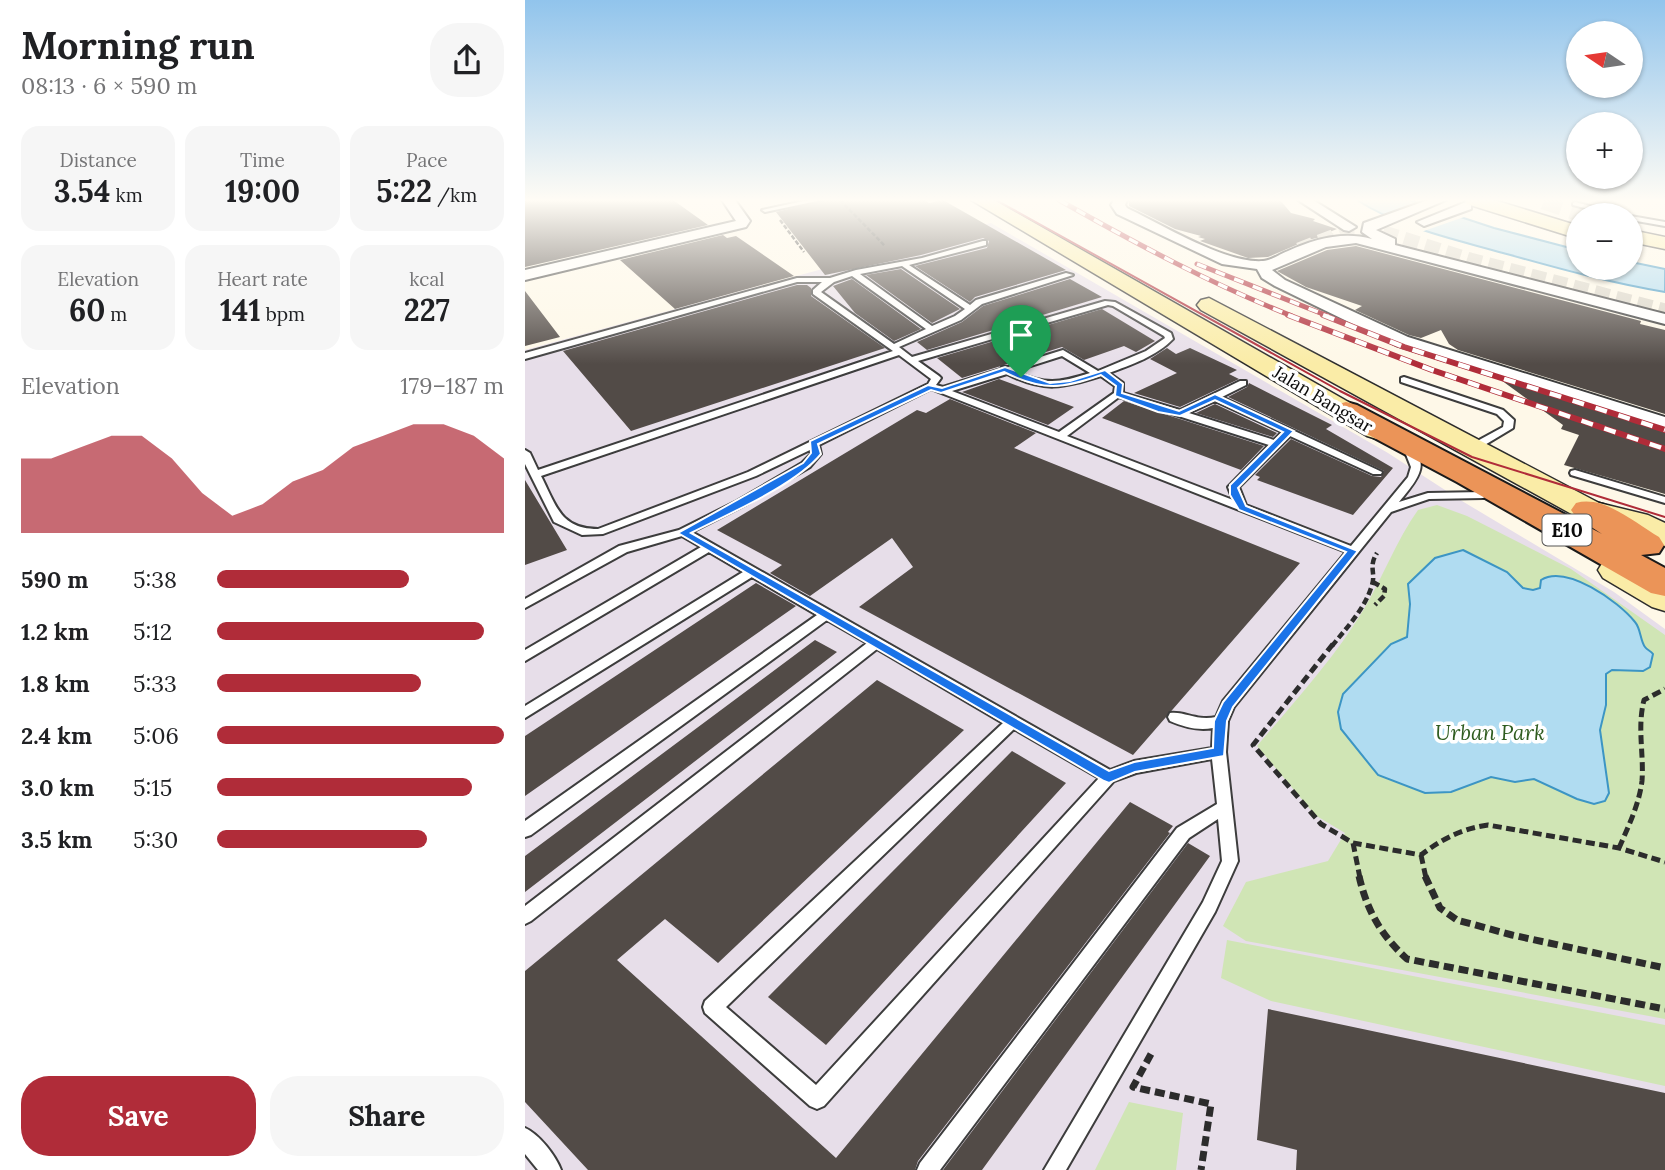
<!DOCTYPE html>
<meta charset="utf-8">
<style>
body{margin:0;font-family:Lora,serif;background:#f6f6f6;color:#202124;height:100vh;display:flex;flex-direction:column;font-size:26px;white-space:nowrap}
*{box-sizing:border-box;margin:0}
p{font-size:23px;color:#757577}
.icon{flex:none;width:38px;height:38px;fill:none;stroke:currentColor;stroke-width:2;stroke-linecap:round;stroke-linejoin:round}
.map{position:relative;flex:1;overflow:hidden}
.drawer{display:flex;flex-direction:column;background:#fff;width:525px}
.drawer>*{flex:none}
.needle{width:46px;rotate:283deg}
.controls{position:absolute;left:1041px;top:21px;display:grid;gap:14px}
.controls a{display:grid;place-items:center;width:77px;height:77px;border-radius:50%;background:#fff;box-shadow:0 2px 5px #0004;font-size:35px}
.pin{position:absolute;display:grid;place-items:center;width:60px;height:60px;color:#fff;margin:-72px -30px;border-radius:50% 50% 50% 0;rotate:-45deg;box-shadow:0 0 7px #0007}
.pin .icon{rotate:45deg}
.round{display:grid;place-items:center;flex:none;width:74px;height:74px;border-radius:28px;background:#f6f6f6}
.summary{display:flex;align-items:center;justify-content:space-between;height:119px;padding:0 21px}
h1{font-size:38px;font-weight:800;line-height:52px}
.figures{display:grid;grid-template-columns:repeat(3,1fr);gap:10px;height:119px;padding:7px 21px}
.figures div{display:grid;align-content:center;border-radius:18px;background:#f6f6f6;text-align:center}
.figures b{font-size:30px;font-weight:800}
.figures small{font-size:19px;font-weight:400}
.figures p{font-size:19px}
.chart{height:196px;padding:14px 21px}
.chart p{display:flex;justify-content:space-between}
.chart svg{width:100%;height:126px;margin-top:7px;fill:#b02c39;opacity:.7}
.button{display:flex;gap:14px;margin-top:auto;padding:14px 21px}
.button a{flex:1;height:80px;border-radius:28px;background:#b02c39;color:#fff;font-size:28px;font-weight:800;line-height:80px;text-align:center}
.button a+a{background:#f6f6f6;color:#202124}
ul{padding:0 21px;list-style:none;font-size:23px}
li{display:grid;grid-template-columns:112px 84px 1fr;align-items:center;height:52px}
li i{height:18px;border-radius:9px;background:#b02c39}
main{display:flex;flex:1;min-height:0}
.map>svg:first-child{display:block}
.industrial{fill:#e7dee9}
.green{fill:#d0e5b5}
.water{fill:#b0dcf1;stroke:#3c95c4;stroke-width:2}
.pier{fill:#fef8e8}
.building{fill:#524b47}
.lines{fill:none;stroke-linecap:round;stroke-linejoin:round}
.minor-tunnel{stroke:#d9d4c7;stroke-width:15;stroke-dasharray:15 7;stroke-linecap:butt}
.tertiary-tunnel{stroke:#d9d4c7;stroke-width:19;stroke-dasharray:19 10;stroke-linecap:butt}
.service-casing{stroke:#3d3d3d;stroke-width:4}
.minor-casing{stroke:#3d3d3d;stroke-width:4}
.secondary-casing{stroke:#2c2c2c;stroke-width:3}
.motorway-casing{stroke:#1b1b1b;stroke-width:4}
.path-far3{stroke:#2c2c2c;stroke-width:2.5;stroke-dasharray:4.5 2;stroke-linecap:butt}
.path-far2{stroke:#2c2c2c;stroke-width:4.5;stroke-dasharray:7 3.5;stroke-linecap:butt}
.path-far1{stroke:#2c2c2c;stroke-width:5;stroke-dasharray:9 4.5;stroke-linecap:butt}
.path{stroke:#2c2c2c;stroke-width:7;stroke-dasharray:10 5;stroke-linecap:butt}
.service{fill:#fff;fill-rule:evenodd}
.minor{fill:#fff;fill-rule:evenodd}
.secondary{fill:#faeca7;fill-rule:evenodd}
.motorway{fill:#eb9458;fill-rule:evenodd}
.tram{stroke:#b02c39;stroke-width:2}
.rail-far1-casing{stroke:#b02c39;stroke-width:5}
.rail-casing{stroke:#b02c39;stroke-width:6}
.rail-far1{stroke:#fff;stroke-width:3.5;stroke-dasharray:10;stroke-linecap:butt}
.rail{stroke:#fff;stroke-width:4.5;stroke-dasharray:12;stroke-linecap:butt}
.route{fill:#1a73e8;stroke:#fff;stroke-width:2;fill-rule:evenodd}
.labels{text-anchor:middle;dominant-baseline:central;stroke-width:7;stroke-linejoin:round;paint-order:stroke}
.far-street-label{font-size:18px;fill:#0a0a0a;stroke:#fff}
.shield{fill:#fff;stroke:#545454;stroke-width:2}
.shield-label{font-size:19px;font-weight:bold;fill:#0a0a0a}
.park-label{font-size:21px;font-style:italic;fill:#2f5c1f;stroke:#fff}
</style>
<main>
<section class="drawer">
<div class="summary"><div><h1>Morning run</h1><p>08:13 · 6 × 590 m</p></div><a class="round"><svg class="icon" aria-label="share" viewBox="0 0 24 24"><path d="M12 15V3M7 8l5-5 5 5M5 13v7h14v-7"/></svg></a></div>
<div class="figures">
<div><p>Distance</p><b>3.54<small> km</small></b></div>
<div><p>Time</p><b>19:00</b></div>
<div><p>Pace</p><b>5:22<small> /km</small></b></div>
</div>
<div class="figures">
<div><p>Elevation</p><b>60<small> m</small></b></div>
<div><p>Heart rate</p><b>141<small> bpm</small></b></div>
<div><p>kcal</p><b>227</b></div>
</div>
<div class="chart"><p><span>Elevation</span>179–187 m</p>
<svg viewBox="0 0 160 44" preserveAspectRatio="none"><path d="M0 44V18L10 18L20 14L30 10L40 10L50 18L60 30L70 38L80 34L90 26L100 22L110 14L120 10L130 6L140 6L150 10L160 18V44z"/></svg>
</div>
<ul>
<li><b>590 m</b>5:38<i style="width:67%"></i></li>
<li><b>1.2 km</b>5:12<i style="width:93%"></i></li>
<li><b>1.8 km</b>5:33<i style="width:71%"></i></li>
<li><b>2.4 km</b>5:06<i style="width:100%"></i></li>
<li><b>3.0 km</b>5:15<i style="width:89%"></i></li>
<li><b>3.5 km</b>5:30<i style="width:73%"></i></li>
</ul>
<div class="button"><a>Save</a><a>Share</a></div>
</section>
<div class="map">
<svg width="1140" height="1170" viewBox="0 0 1140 1170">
<rect width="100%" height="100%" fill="#fef8e8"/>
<path class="industrial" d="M 466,223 L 863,453 L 937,501 L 1089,592 L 1140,629 L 1140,1170 L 0,1170 L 0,350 Z"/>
<path class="green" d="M 912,505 L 942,516 L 1046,569 L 1140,635 L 1140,1019 L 721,941 L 698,926 L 721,882 L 803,861 L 820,833 L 790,815 L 732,746 C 769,702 809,659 839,609 C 858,577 871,541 893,510 Z
M 702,940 L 1140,1025 L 1140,1086 L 746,1001 L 696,978 Z
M 604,1102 L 658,1113 L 651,1170 L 570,1170 Z"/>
<path class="water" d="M 832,200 L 884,200 L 969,228 L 1053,250 L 1054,268 L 1106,268 L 1106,262 L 1140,269 L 1140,292 C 1085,283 1032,268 978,253 C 929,239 875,228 832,200 Z
M 938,550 L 982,572 L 998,588 L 1008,590 L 1015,588 L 1016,580 C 1041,564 1093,601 1110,622 C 1116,629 1115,640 1120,647 C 1122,650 1126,651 1128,654 L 1125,667 L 1118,671 L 1087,670 L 1081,674 L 1081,705 L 1075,730 L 1084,793 L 1080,801 L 1069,804 L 1052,799 L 1009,779 L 990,782 L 966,777 L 926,792 L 900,793 L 853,775 L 816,729 L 813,712 L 818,694 L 866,644 L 882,637 L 885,604 L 883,584 L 910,558 Z"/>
<path class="pier" d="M 897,201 L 942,216 L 896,232 L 854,216 Z"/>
<path class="building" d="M 0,200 L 148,200 L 183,225 L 0,267 Z
M 300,200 L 399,200 L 404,203 L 418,200 L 541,270 L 450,297 L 445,302 L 390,266 L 462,248 L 464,241 L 458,238 L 396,255 L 300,275 L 251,212 Z
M 604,200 L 755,200 L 766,213 L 790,219 L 788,221 L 812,229 L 802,233 L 809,234 L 783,240 L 743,257 L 723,258 L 675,241 L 680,239 L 673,237 L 676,236 L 650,229 L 604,206 Z
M 198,235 L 202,238 L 211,236 L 269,276 L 150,309 L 95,260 Z
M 831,246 L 1116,321 L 1115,324 L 1140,330 L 1140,414 L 933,350 L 924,344 L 916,330 L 896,338 L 884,335 L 830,310 L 837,306 L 781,287 L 752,271 L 802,250 Z
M 376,269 L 435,309 L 407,323 L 341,275 Z
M 327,279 L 396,329 L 369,341 L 330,313 L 308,286 Z
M 545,279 L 577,297 L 402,350 L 392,342 L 437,322 L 458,306 Z
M 272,285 L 282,285 L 286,288 L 286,296 L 360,348 L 106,431 L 38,351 Z
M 0,291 L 35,337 L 0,346 Z
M 577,309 L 630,341 L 611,352 L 599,346 L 559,360 L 537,347 L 437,378 L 412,358 Z
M 642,348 L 651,354 L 665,348 L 712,370 L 704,374 L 714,379 L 655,407 L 609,393 L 652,373 L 625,359 Z
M 474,379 L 549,407 L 523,425 L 437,392 Z
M 976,380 L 1140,431 L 1140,494 L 1039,465 L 1054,435 L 1036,429 L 1038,425 Z
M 724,383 L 807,425 L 801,429 L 868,468 L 828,515 L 732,480 L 735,477 L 730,475 L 766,439 L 847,476 L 856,477 L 859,471 L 703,397 L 722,387 Z
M 425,399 L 511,433 L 489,448 L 775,563 L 608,755 L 334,607 L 388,567 L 367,538 L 285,596 L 245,573 L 257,565 L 192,530 L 392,410 L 401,413 Z
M 599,401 L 739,446 L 716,470 L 577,418 Z
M 690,404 L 752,433 L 748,437 L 671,413 Z
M 0,480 L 42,550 L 0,565 Z
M 231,583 L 271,606 L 0,796 L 0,736 Z
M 290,640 L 312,652 L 0,892 L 0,856 Z
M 352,680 L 439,730 L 193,963 L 140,919 L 92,960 L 311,1158 L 605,802 L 648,826 L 643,832 L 645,833 L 393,1161 L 390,1170 L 63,1170 L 0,1102 L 0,971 Z
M 487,751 L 541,783 L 301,1045 L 243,997 Z
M 663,843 L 685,856 L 457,1170 L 418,1170 Z
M 743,1009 L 1140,1093 L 1140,1170 L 771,1170 L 772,1150 L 732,1140 Z"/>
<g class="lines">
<path class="minor-tunnel" d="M 774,250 L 823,231 L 850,230 L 945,260 L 1140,311"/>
<path class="tertiary-tunnel" d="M 1019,200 L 1063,215"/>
<g class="service-casing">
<path id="service" d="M 283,200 L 297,200 L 240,212 L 237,210 Z
M 1050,202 L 1096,214 L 1097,215 L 1087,215 L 1048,205 L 1048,203 Z
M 1106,216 L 1140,222 L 1140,226 L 1106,220 Z
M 458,241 L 461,241 L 461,245 L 384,265 L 445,305 L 451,300 L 541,273 L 548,275 L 457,304 L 436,320 L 374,347 L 387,357 L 580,301 L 590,302 L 646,333 L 648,339 C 632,356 606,365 584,373 L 598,383 L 598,393 L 655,410 L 715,381 L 721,381 L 721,385 L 697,397 L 857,472 L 856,474 L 848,474 L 765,436 L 714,487 L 721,505 L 826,546 L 883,477 L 886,467 L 880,452 L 885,449 C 910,463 885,488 874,502 L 903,493 L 958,492 L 963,495 L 958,498 L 904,499 L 866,512 L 709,707 L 703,721 L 701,752 L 713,861 L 690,912 L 541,1170 L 519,1170 L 678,902 L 697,861 L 693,819 L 664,838 L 415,1170 L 392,1170 L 395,1163 L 652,828 L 692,804 L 687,759 L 611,773 L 589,781 L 299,1106 L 292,1109 L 285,1106 L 180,1013 L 178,1007 L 180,1001 L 478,723 L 352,649 L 6,921 L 0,924 L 0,906 L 342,643 L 302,620 L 6,835 L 0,837 L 0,821 L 292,615 L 227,577 L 0,718 L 0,706 L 218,572 L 184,552 L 0,661 L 0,650 L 176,547 L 157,536 L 102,552 L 0,608 L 0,599 L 94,546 L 154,530 L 212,501 L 277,463 L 286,454 L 285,450 L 231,476 L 78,534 L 57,535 L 29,522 L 0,464 L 0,450 L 5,453 L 13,470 L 368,351 L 288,294 L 288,290 L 297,282 L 272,282 L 0,359 L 0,353 L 272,278 L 305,278 L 331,270 L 397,258 ZM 377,266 L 440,309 L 430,316 L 407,326 L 335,274 ZM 327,276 L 401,329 L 369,344 L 296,292 L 309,282 ZM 583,305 L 588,306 L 639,336 L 640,338 L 621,351 L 573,371 L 538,350 L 483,367 L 477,367 L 476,369 L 418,387 L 411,385 L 416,378 L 414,376 L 393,361 ZM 374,355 L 406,379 L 403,384 L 223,472 L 73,529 C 35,529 31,505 16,476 ZM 537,356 L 565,373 C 534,383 520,385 490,371 ZM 482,374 C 520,393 537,388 576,376 L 590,386 L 589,393 L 534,432 L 427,391 ZM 406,389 L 821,552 L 698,701 L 691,717 C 671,721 659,711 645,713 L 643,717 L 645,721 C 659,727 673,731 688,728 L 687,748 L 609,761 L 585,770 L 167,532 L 220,505 L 285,467 L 296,454 L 294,445 ZM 594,397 L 744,445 L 703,487 L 708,500 L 542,436 ZM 690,401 L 757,432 L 749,440 L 664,413 ZM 489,729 L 574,778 L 291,1085 L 201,1007 Z
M 879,377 L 978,410 L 989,420 L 988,428 L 953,449 L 945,449 L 945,445 L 978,427 L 979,421 L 972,414 L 876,382 L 876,378 Z
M 1050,470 L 1140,497 L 1140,503 L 1046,475 L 1045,473 L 1046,471 Z
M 0,1128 C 14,1134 31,1156 36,1170 L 13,1170 L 0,1154 Z"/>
</g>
<g class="minor-casing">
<path id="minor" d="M 197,200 L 210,200 L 225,221 L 221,227 L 0,280 L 0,270 L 211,221 Z
M 589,200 L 602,200 L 600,205 L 602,208 C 636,224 701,264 738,261 C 745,261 755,254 763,251 C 790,239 818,231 847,239 L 837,232 L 839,223 L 903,200 L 921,200 L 851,230 L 870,239 L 870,245 L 1140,314 L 1140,324 L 831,243 L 801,247 L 747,270 L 760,280 L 883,337 L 1140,417 L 1140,429 L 871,345 L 750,286 L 737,278 L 732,269 L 697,264 L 592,214 L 586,205 Z
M 773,200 L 788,200 L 831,227 L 824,231 L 819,230 Z
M 941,202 L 946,203 L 946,209 L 899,226 L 892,222 Z"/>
</g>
<g class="secondary-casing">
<path id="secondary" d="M 446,200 L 469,200 L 862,424 L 866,430 L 862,436 L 852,439 L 842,436 Z
M 940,200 L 969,200 L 1054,226 L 1054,239 L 942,204 Z
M 1106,230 L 1140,237 L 1140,249 L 1106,242 Z
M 684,298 L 1074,503 L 1123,515 L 1140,523 L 1140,546 L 1101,529 L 1052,517 L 676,310 L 672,305 L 676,300 Z
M 1090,559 L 1102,562 L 1140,584 L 1140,611 L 1127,607 L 1078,578 L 1073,570 L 1078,562 Z"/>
</g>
<g class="motorway-casing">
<path id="motorway" d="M 821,402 L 832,405 L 1077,534 L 1051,517 L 1046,510 L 1051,503 C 1079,495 1110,523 1134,537 L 1139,545 L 1134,553 L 1116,555 L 1140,568 L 1140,596 L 1126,593 L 932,482 L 810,417 L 806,411 L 810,405 Z"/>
</g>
<path class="path-far3" d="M 315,200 L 360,246
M 255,220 L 279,252"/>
<path class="path-far2" d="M 848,582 L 860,589 L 859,596 L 850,605
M 807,646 C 822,627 840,609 847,585 C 851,572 843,567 852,553"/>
<path class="path-far1" d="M 808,644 L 728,745 L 796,824 L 828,843 L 896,855 C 917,839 936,829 963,825 L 1094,848 L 1140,862
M 828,843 L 835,878
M 1094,848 C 1103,827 1114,805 1117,781 C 1119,753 1112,728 1119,700 L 1140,689
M 896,855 L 901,878"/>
<path class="path" d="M 834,876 C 842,911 856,935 882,959 L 1140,1009
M 900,876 L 915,908 L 932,920 L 987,935 L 1140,968
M 626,1054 L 608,1087 L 686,1104 L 676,1170"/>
<use href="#service" class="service"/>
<use href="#minor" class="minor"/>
<use href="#secondary" class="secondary"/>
<use href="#motorway" class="motorway"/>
<path class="tram" d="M 471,200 L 815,391 L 947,457 L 1140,517"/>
<g class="rail-far1-casing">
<path id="rail-far1" d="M 534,200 C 610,243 686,284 767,316
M 672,264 L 803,316"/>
</g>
<g class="rail-casing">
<path id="rail" d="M 763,315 L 907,370 L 1140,449
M 798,315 L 879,347 L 1140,430"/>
</g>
<use href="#rail-far1" class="rail-far1"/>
<use href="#rail" class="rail"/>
</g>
<linearGradient id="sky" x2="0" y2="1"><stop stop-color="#91c4ec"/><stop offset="0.55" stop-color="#fffcf5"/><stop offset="1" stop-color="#fffcf5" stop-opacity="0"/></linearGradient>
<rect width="1140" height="364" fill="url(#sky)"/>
<path class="route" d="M 480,367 L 525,383 L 545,381 L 580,370 L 598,384 L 597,393 L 654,411 L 690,394 L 769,431 L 713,488 L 721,506 L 833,551 L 708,707 L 702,721 L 699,756 L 610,772 L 584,783 L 579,781 L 153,533 L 278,463 L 286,453 L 285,441 L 403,385 L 417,388 ZM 479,372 C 517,391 538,389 576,375 L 591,386 L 590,396 L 633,412 L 655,416 L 690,400 L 758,432 L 705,485 L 705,495 L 714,510 L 821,552 L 698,702 L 689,721 L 688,748 L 609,762 L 584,771 L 166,533 C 203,514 271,485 296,454 L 293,444 L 406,390 L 416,393 Z"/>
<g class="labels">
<g class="far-street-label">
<text transform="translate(798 399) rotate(31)">Jalan Bangsar</text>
</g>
<rect class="shield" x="1017.5" y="514.5" width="49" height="31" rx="5"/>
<g class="shield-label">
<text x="1042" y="530">E10</text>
</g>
<g class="park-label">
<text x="965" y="732">Urban Park</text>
</g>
</g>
</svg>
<div class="controls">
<a><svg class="needle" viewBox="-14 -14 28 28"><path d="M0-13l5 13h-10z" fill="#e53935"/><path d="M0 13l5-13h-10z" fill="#757577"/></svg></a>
<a>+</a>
<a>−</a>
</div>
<div class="pin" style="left:496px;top:377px;background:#1e9e55"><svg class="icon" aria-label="arrive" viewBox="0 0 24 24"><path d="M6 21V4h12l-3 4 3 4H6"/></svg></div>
</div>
</main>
